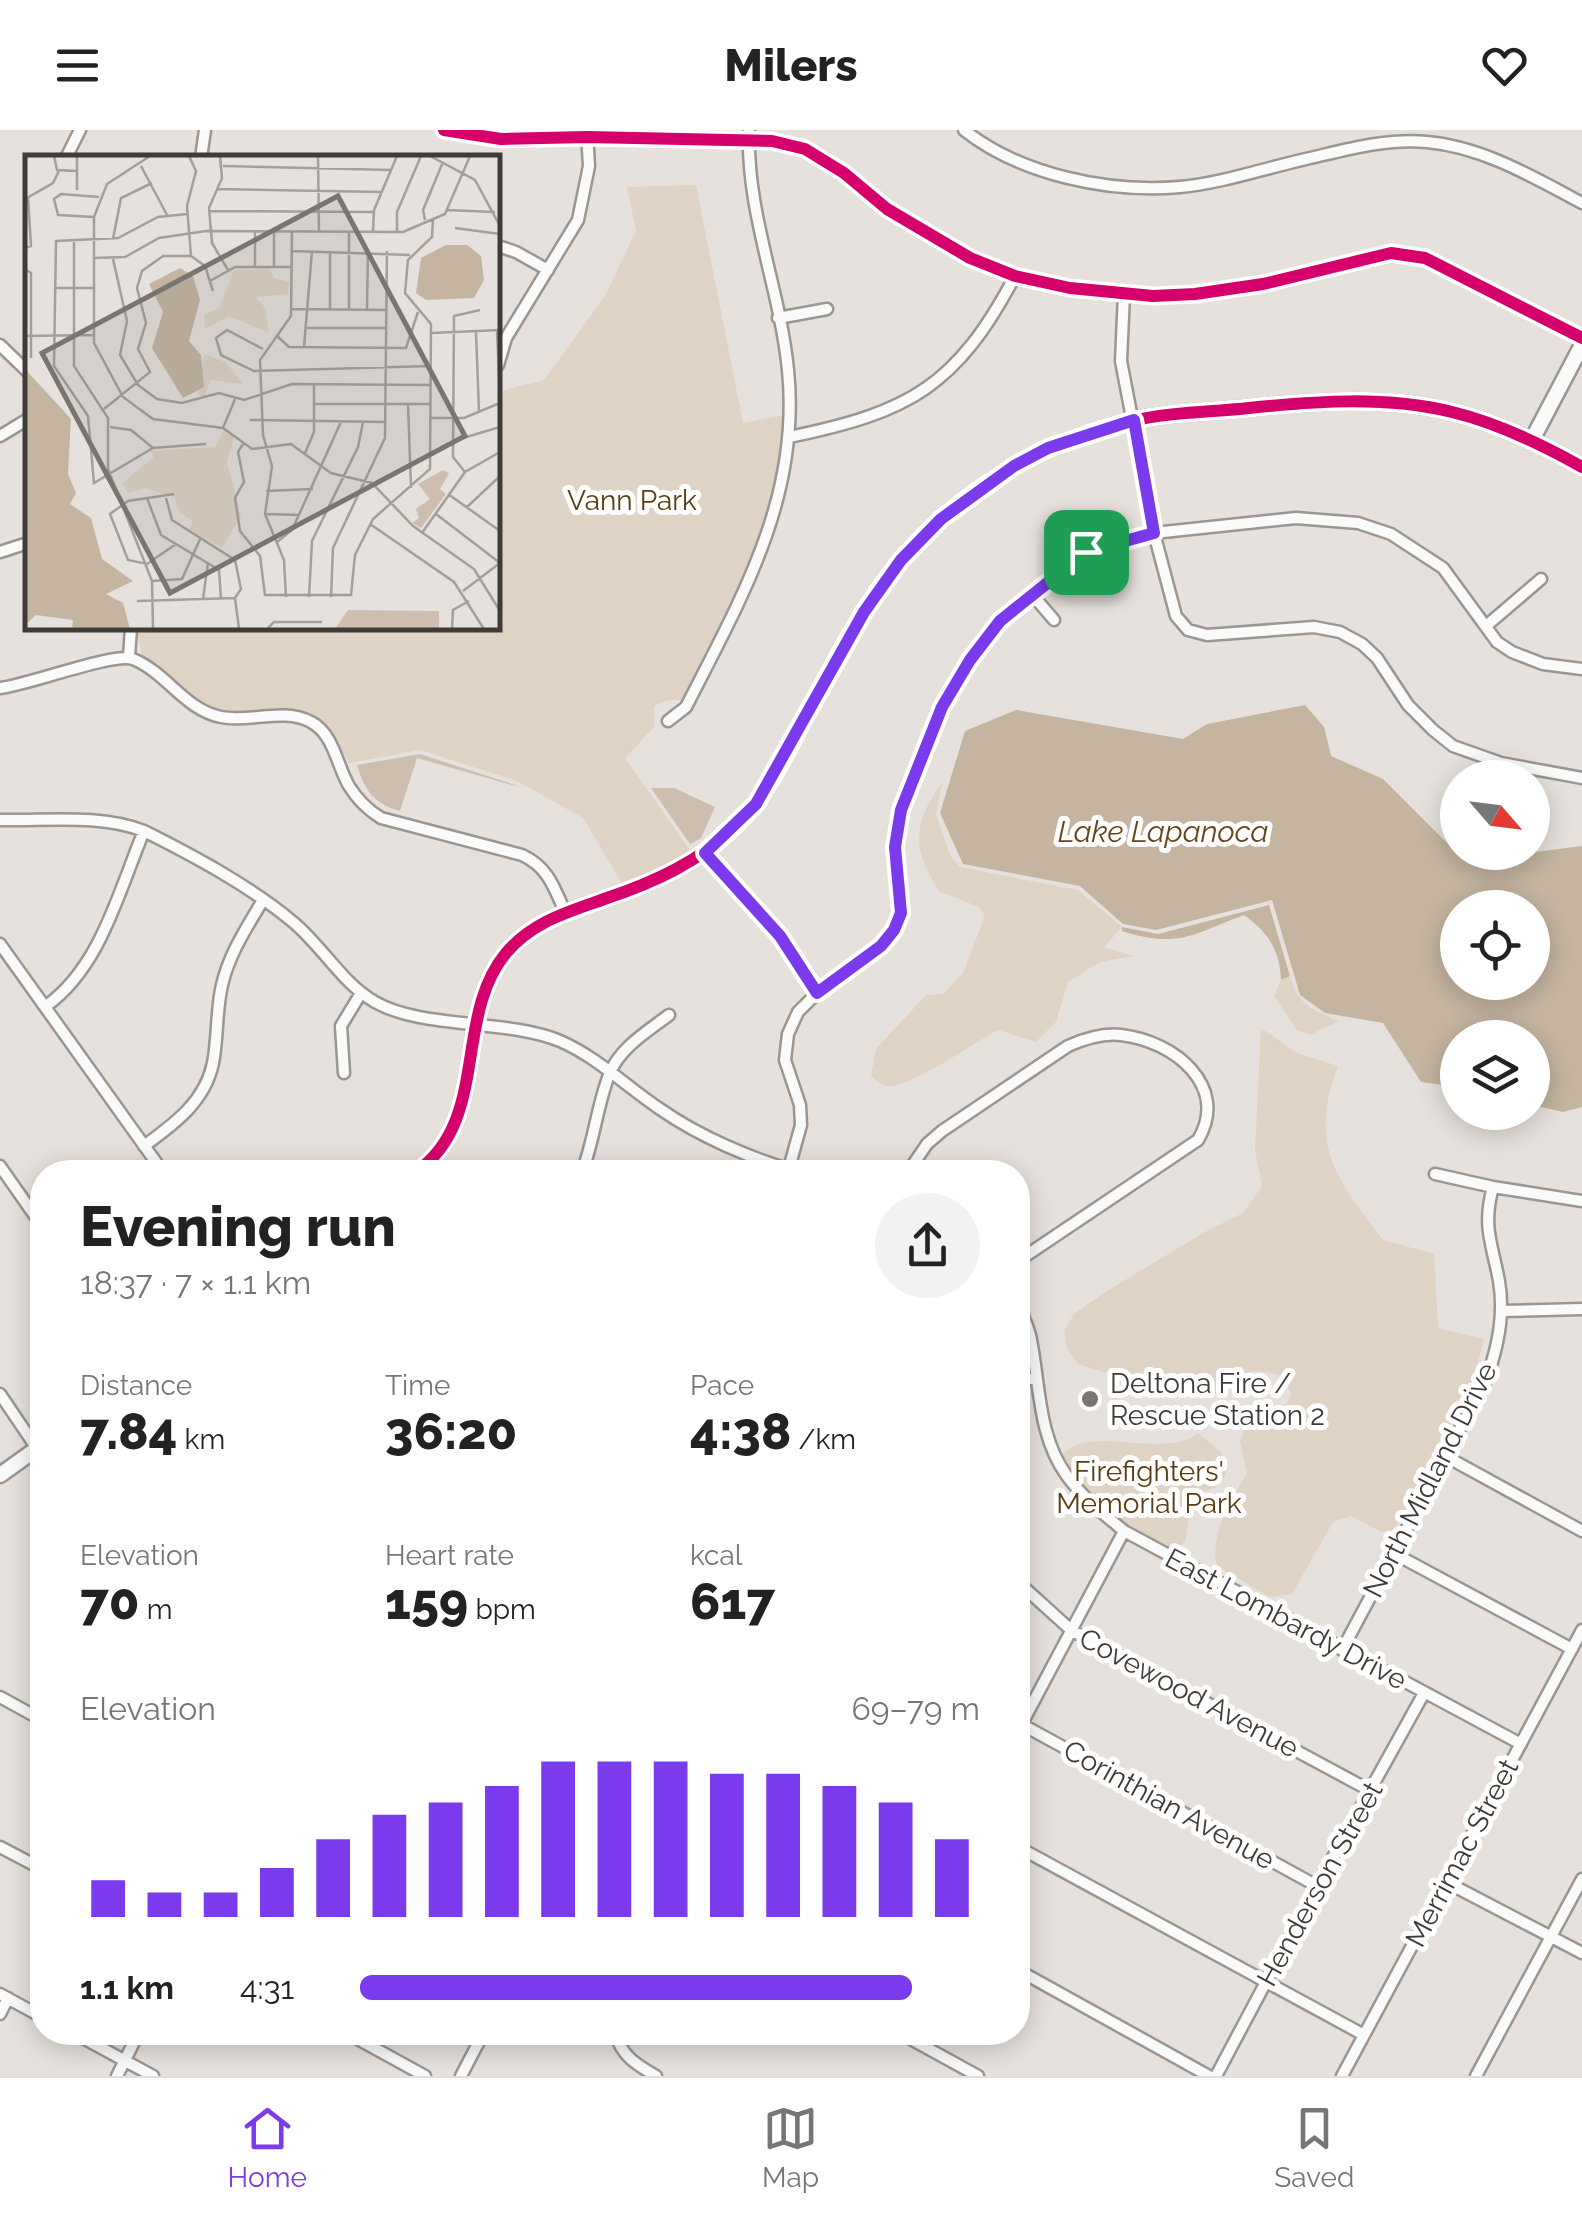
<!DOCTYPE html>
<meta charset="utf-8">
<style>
body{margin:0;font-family:Raleway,sans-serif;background:#f2f2f2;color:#222;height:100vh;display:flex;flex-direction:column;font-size:38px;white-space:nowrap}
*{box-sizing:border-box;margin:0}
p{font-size:32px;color:#767676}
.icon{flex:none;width:55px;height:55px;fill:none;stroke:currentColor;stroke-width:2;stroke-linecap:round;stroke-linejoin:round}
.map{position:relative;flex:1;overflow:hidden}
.panel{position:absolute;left:30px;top:1030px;width:1000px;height:885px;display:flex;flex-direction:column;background:#fff;border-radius:40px;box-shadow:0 5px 25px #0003}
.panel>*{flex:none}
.needle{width:65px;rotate:118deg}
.fabs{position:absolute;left:1440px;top:630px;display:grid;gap:20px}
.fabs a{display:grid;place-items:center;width:110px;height:110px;border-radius:50%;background:#fff;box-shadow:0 5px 25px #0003;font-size:50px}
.pin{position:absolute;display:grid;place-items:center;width:85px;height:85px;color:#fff;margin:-42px;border-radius:20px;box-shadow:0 5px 15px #0006}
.round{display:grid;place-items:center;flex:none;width:105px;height:105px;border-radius:52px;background:#f2f2f2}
.overview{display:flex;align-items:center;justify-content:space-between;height:170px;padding:0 50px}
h1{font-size:55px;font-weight:800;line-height:75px}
.stats{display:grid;grid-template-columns:repeat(3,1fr);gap:15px;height:170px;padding:10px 50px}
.stats div{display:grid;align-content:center}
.stats b{font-size:50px;font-weight:800}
.stats small{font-size:28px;font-weight:400}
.stats p{font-size:28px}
.chart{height:280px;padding:20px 50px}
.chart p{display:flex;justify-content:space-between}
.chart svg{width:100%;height:180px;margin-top:10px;stroke:#7c3aed;stroke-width:6}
ul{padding:0 50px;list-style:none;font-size:32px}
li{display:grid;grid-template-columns:160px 120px 1fr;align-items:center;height:75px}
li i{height:25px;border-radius:12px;background:#7c3aed}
header{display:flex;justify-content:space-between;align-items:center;height:130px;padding:0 50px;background:#fff;font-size:45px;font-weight:800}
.tabs{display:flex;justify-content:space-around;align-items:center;height:140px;border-top:2px solid #e0e0e0;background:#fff;font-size:28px;color:#767676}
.tabs a{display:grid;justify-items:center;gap:5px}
.tabs .active{color:#7c3aed}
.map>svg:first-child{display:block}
.green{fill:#dfd3c5}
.forest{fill:#cdbeaf}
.water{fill:#c4b4a0;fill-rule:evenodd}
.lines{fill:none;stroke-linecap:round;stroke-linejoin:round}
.street-casing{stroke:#9a9692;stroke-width:15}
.secondary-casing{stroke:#9a9692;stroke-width:19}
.street{stroke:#fbfafa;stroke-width:10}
.secondary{stroke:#fbfafa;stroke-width:14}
.cycleway-casing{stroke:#fff;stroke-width:19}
.cycleway{stroke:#d6006c;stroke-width:12}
.route-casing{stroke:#fff;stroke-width:20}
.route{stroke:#7c3aed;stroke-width:12}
.poi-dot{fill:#797571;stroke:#fff;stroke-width:4}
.labels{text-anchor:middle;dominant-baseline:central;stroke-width:10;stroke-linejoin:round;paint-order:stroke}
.park-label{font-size:28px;fill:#5b3b0f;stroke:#fff}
.poi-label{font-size:28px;fill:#3f3b37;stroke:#fff;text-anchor:start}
.street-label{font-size:28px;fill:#3f3b37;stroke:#fff}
.water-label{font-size:30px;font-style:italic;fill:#66451b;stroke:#fff}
.inset-road{fill:none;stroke:#a39f9a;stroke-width:2.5}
.view{fill:#797571;fill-opacity:0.15;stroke:#797571;stroke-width:5}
.inset-edge{fill:none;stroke:#3f3b37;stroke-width:5}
</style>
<header><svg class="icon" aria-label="menu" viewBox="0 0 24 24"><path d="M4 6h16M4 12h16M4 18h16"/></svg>Milers<svg class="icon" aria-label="heart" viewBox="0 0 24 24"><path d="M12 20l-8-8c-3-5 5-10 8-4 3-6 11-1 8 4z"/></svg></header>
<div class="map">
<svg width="1582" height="1946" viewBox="0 0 1582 1946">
<rect width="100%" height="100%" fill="#e6e1dc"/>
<path class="green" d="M 696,55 L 743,293 L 784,285 L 774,358 L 747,444 L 683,570 L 668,570 L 654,576 L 654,597 L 625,628 L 691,722 L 685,728 L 623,755 L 583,688 L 517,651 L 420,620 L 349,633 L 334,607 L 319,591 L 295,581 L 224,582 L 203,574 L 143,527 L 135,498 L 498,498 L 498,267 L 504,260 L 544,250 L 605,166 L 636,101 L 627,57 Z
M 942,652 L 936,685 L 951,727 L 960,737 L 1078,760 L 1122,797 L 1104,817 L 1133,826 L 1100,832 L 1068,852 L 1056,892 L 1036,912 L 998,900 C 974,913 915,954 891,956 C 882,957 876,951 871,945 L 876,919 L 926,865 L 943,864 L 963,843 L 985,786 L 979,777 L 939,761 C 911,717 913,694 942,652 Z
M 1290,846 C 1299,878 1315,880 1339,891 L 1310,905 L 1297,900 L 1274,866 L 1281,850 Z
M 1261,898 L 1297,923 L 1338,936 C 1308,1016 1336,1048 1383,1110 L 1434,1124 L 1438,1198 L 1484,1209 L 1472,1255 L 1394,1400 L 1381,1402 L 1351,1386 L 1333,1392 L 1292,1464 L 1270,1467 L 1217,1436 C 1209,1406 1231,1368 1247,1343 L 1240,1311 L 1247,1294 L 1285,1279 L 1291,1263 L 1283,1246 C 1238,1234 1244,1246 1211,1267 L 1202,1266 L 1159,1246 L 1103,1242 L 1078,1234 L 1067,1219 L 1064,1201 L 1074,1184 L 1107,1161 L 1205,1102 L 1243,1083 L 1262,1056 L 1255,1020 Z
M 1198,1303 L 1222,1323 L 1226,1345 L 1216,1357 L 1192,1366 L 1185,1412 L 1172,1422 C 1130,1397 1082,1372 1063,1324 C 1088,1294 1168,1330 1198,1303 Z"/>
<path class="forest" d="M 420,624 L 515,655 L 519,657 L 417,628 L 400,681 C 374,674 365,661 357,635 Z
M 651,658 L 674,658 L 715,677 L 701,708 L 690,714 Z"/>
<path class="water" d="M 1305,575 L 1324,597 L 1331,626 L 1383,649 L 1465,731 L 1582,716 L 1582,977 L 1563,982 L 1533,975 L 1532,908 L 1458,908 L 1457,957 L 1421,952 L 1383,893 L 1325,883 L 1300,865 L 1272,770 L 1156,800 L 1123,794 L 1080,756 L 963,734 L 940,683 L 965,601 L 1016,580 L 1183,609 L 1207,594 ZM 1458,778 L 1532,778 L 1532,852 L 1458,852 Z
M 1269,775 L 1290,846 L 1281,850 C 1280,820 1268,802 1244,785 C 1193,804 1179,819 1122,801 L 1122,797 L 1158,804 Z"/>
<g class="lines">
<g class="street-casing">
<path id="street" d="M 444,0 L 501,9 L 587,7 L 772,11 L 805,19 L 844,43 L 887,79 L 970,128 L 1015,146 L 1070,158 L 1153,166 L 1195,164 L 1263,154 L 1391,123 L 1425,128 L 1582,208
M 964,0 C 1021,45 1108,63 1180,57 C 1222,53 1266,38 1306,29 C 1345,20 1386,8 1427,12 C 1483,17 1533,47 1582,73
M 66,28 L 80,0
M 201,28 L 205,0
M 498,116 L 516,122 L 548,140
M 1124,164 L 1121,231 L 1154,403 L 1176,486 L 1188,500 L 1207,505 L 1314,497 L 1340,502 L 1362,514 L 1377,528 L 1408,575 L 1433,600 L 1453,616 L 1501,633 L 1582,648
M 778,188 L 827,179
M 0,215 L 28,242
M 498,235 L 506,208 L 578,90 L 589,36 L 587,4
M 0,306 L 28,289
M 789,307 C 910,282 956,257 1015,146
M 0,422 L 28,413
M 1031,463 L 1054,490
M 1486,496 L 1541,449
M 129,527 L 131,498
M 0,558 C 28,555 114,522 133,529 C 167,543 185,580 221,587 C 250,593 284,577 311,592 C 334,604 337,636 349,656 C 357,669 368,680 381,688 L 522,725 C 548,737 554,757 565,782
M 668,591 L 686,577 C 741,469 801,367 788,240 C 780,159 746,82 749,0
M 0,690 C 47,691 100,684 144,701 C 194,726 250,756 293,792 C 322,816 342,853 375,872 C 422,899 507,889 560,911 C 597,927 627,957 660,979 C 700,1007 752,1029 798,1042
M 705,723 L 780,806 L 817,863
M 0,814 L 163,1042
M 46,876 C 101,837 119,760 144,701
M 344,943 L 341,896 L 361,863
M 144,1016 C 174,994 205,972 213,933 C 218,908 216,880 222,855 C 229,824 247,797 263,770
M 0,1036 L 42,1096
M 582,1042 C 594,1011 597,976 609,945 C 619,918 648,901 669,885
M 788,1042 L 801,995 L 800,975 L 785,930 L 788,904 L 798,882 L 817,863 L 881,816 L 894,800 L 901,783 L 895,717 L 901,680 L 942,577 L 970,530 L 1000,491 L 1086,422 L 1154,403 L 1296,388 L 1358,393 L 1391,404 L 1443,438 L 1497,512 L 1512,522 L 1543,534 L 1582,539
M 908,1042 L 927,1014 L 942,1001 L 1068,916 C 1084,909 1104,903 1121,905 C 1174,911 1230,956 1198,1010 L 1018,1131
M 1435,1044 L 1493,1057 L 1582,1071
M 1018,1173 C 1022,1185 1029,1197 1031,1210 C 1040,1255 1038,1307 1067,1346 C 1083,1368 1104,1384 1124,1401 L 1521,1614
M 1502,1181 L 1582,1179
M 1018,1249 L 1037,1249
M 0,1264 L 42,1326
M 1445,1326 L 1582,1401
M 1393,1423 L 1572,1519
M 1018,1452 L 1071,1500 L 1371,1661
M 1342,1520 L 1485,1252 C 1498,1219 1505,1186 1499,1151 C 1492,1113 1482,1097 1493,1057
M 0,1567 L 42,1590
M 1021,1594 L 1317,1756
M 1018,1601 L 1124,1401
M 0,1717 L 42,1739
M 1018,1717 L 1364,1905
M 1446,1752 L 1582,1823
M 1018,1840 L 1209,1946
M 0,1864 L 42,1887
M 0,1884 L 8,1868
M 72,1902 L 153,1946
M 345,1902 L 425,1946
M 615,1902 C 621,1926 637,1935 656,1946
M 898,1902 L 978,1946
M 117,1946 L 139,1902
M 461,1946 L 484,1902
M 1216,1946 L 1317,1756 L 1424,1563
M 1342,1946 L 1582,1500
M 1476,1946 L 1582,1749"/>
</g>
<g class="secondary-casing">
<path id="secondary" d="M 1532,310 L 1582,215
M 416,1042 C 490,990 453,887 506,823 C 533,791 569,782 607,768 C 655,752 700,731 736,696 C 768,664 787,623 807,584 C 834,532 863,475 901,430 C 960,360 1044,311 1132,291 C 1170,282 1211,282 1249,278 C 1317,271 1386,266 1452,282 C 1498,293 1541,314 1582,337
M 0,1345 L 42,1315"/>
</g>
<use href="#street" class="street"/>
<use href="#secondary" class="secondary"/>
<g class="cycleway-casing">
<path id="cycleway" d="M 444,0 L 501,9 L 587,7 L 772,11 L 805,19 L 844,43 L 887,79 L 970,128 L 1015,146 L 1070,158 L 1153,166 L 1195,164 L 1263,154 L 1391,123 L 1425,128 L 1582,208
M 416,1042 C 490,990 453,887 506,823 C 533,791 569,782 607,768 C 655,752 700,731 736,696 C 768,664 787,623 807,584 C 834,532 863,475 901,430 C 960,360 1044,311 1132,291 C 1170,282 1211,282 1249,278 C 1317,271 1386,266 1452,282 C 1498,293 1541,314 1582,337"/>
</g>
<use href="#cycleway" class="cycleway"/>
</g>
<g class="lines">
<g class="route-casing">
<path id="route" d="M 1134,290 L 1154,403 L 1086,422 L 1000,491 L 970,530 L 942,577 L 901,680 L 895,717 L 901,783 L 894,800 L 881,816 L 817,863 L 780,806 L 705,723 L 756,674 L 864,482 L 901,430 L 941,389 L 1014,336 L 1048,318 Z"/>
</g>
<use href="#route" class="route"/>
</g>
<circle class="poi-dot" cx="1090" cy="1269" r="10"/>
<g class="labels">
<g class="park-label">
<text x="632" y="370">Vann Park</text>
<text x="1149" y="1341">Firefighters'<tspan x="1149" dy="32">Memorial Park</tspan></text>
</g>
<g class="poi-label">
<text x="1110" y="1253">Deltona Fire /<tspan x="1110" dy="32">Rescue Station 2</tspan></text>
</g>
<g class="street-label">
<text transform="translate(1430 1350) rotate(-63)">North Midland Drive</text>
<text transform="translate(1286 1489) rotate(28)">East Lombardy Drive</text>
<text transform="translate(1189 1563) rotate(28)">Covewood Avenue</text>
<text transform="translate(1169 1675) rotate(29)">Corinthian Avenue</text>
<text transform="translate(1462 1723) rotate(-62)">Merrimac Street</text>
<text transform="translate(1320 1754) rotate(-61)">Henderson Street</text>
</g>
<g class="water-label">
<text x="1163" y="701">Lake Lapanoca</text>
</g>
</g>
<g transform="translate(25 25)">
<rect width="475" height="475" fill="#e6e1dc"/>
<path d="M 245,113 L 249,123 L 265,127 L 263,139 L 231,142 L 240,153 L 244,178 L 204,161 L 180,174 L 179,159 L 194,153 L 209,115 ZM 179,199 L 200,207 L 218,229 L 185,225 L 180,241 L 173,241 ZM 199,275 L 209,282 L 202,307 L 216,361 L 197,393 L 164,374 L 168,366 L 155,358 L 149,342 L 121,333 L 103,338 L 97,328 L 129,302 L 125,296 L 190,292 Z" fill="#dfd3c5"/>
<path d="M 418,315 L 424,318 L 415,334 L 421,339 L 396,373 L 387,368 L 394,363 L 391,354 L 405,344 L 393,329 ZM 323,455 L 414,456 L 414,474 L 310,474 Z" fill="#cdbeaf"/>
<path d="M 421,90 L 442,90 L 456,101 L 459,125 L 449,143 L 401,145 L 391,138 L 396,103 ZM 155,113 L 168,121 L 175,145 L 164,186 L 176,200 L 179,232 L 158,243 L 127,193 L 138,157 L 124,129 ZM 0,214 L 46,264 L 43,319 L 51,338 L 45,349 L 66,363 L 77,404 L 108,426 L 81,439 L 98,448 L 105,474 L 47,474 L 48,465 L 11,460 L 0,470 Z" fill="#c4b4a0"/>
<path class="inset-road" d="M 29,1 L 32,15 L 52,16M 52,1 L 52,35M 125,1 L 82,29 L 69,62 L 69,188 L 98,242 L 128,264 L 198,273 L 227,294 L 266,289 L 306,318 L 347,328 L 388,371 L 449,414 L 475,456M 164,1 L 171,16 L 162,51 L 166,101M 195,1 L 197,23 L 184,53 L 187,88 L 203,115M 293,1 L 294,77M 405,1 L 450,25 L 475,71M 116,11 L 142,60M 198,11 L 366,15M 192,34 L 357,37M 2,43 L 28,28 L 34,16M 422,55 L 470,57M 184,56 L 348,57M 162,59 L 133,62 L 93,83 L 31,86 L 29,211 L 63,261 L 69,328 L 128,293 L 181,289M 69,62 L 33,60 L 29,44 L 36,39 L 74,42M 400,65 L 398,55 L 418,7M 430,73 L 475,79M 348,77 L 349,55 L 372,1M 372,77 L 372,57 L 396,1M 49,84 L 49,211 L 83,263 L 83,314 L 127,426 L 128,474M 88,84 L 96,43 L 127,28M 0,93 L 6,91 L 3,42M 267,96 L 385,100M 68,103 L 100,102 L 134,83 L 181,76 L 378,77 L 420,59 L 445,1M 88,104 L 102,166 L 95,200 L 113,230 L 132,244 L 157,248 L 194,238 L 219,245 L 267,229 L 406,230M 230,112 L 230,77M 249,112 L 249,77M 0,114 L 6,118 L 6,203M 185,126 L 210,112 L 267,112M 30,133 L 69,133M 267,154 L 361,155M 305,154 L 305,96M 324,154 L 324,77M 342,154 L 343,96M 282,173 L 361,173M 472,176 L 475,244M 451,177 L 454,257M 407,178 L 475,175M 251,180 L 264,192 L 381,193 L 393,157M 0,181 L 68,180M 279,192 L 287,96M 238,194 L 202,175 L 191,183 L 196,200 L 229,216 L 406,211M 289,249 L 406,249M 383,249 L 386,333M 79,254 L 125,217 L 113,194 L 121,168 L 112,133 L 117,116 L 138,101 L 166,101 L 180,111 L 188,136M 406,263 L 439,263 L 475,248M 225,265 L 361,267M 85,272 L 106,275 L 128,293M 198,273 L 210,244M 428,286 L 475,272M 218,289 L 213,297 L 219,327 L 210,343 L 215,376 L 235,401 L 240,440 L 326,440 L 330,400 L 348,364 L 405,314 L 406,169 L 380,138 L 383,105 L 407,82 L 408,64M 280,298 L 289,277 L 289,229M 440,317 L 428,302 L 429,161 L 455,155M 241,336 L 288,334M 149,339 L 103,346 L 85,359 L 103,405 L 122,409 L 151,389M 423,339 L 475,376M 122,343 L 136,380 L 194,415 L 196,444M 141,343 L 147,365 L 210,405 L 216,434 L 210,443M 442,352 L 475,321M 240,359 L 274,360M 411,359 L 475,408M 345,369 L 429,427 L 459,474M 397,378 L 440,317 L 475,297M 252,387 L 267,375 L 316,267M 127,426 L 157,424 L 176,382M 438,436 L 475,408M 261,442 L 259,405 L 240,359 L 247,311 L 238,280 L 235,205 L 266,161 L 267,77M 284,442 L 287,386 L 333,292 L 338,267M 306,442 L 308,393 L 360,283 L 362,96M 210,443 L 214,474M 178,444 L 183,408M 112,446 L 210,443M 242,474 L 249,467 L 297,467M 427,474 L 428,455 L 444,446"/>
<path class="view" d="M 313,41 L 440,281 L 145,438 L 17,198 Z"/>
<rect width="475" height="475" class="inset-edge"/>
</g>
</svg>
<div class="fabs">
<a><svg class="needle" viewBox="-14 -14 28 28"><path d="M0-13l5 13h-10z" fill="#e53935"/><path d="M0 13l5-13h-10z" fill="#767676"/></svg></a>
<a><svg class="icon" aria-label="locate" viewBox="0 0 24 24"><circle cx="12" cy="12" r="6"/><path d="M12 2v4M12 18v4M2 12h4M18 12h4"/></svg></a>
<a><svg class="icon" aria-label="layers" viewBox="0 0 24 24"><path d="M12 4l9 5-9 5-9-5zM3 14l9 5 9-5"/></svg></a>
</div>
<div class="pin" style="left:1086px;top:422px;background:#1e9e55"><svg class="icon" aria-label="arrive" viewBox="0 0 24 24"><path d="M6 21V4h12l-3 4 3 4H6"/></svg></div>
<section class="panel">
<div class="overview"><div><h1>Evening run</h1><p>18:37 · 7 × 1.1 km</p></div><a class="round"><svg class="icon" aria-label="share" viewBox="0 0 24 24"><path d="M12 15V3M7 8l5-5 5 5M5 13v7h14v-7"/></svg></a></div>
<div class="stats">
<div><p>Distance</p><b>7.84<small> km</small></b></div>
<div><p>Time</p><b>36:20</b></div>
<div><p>Pace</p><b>4:38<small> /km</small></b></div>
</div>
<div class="stats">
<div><p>Elevation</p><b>70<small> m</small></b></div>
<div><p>Heart rate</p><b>159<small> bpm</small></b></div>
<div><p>kcal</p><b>617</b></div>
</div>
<div class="chart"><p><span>Elevation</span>69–79 m</p>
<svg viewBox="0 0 160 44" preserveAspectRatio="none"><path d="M5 44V35M15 44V38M25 44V38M35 44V32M45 44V25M55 44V19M65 44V16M75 44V12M85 44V6M95 44V6M105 44V6M115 44V9M125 44V9M135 44V12M145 44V16M155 44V25"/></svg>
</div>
<ul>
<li><b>1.1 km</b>4:31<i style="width:89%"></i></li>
</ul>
</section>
</div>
<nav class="tabs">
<a class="active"><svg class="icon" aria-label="home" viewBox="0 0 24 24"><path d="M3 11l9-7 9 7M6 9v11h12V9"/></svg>Home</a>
<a><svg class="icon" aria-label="map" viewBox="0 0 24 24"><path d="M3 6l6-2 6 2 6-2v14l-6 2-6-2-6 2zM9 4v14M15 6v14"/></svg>Map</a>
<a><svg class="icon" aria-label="saved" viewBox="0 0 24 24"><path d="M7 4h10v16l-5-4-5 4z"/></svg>Saved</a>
</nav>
